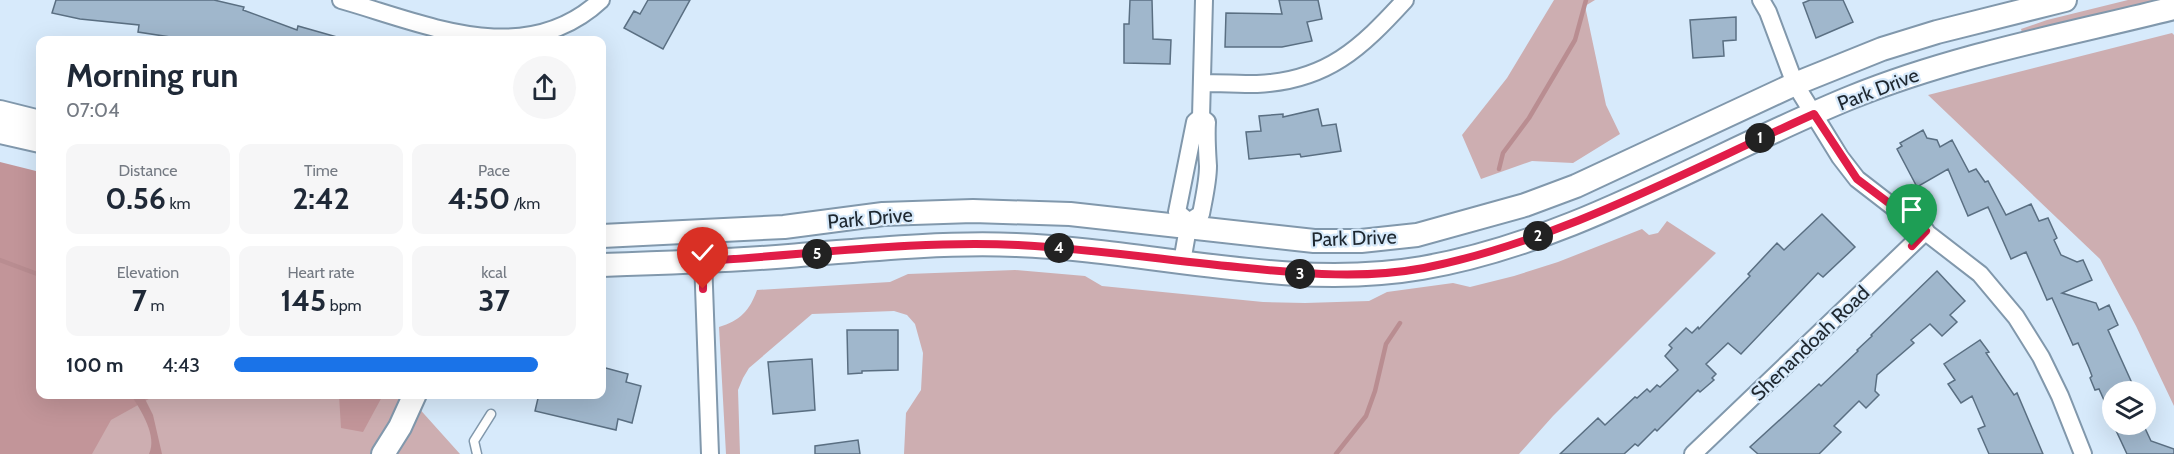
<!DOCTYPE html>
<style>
body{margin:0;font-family:Cabin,sans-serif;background:#f6f6f7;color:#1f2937;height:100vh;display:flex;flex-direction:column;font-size:22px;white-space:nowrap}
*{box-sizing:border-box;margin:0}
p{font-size:20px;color:#747a83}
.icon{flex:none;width:33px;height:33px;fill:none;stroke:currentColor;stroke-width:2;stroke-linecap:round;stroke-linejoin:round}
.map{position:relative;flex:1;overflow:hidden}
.details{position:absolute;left:36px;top:36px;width:570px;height:363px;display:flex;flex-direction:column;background:#fff;border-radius:12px;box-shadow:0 6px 24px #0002}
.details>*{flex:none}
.buttons{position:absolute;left:2102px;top:381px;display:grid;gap:12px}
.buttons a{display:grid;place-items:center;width:54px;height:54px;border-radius:50%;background:#fff;box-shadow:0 6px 24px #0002;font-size:30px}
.pin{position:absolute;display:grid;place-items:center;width:51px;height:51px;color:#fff;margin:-62px -26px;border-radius:50% 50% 50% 0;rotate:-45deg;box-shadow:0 0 6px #0007}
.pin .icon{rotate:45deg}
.km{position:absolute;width:30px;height:30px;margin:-15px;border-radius:50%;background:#222;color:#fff;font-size:16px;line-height:30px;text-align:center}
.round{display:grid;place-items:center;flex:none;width:63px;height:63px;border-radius:32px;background:#f6f6f7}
.headline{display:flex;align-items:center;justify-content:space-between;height:102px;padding:0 30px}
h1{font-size:33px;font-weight:700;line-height:45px}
.metrics{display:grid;grid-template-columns:repeat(3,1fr);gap:9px;height:102px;padding:6px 30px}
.metrics div{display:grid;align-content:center;border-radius:12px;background:#f6f6f7;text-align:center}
.metrics b{font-size:30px;font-weight:700}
.metrics small{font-size:16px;font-weight:400}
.metrics p{font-size:16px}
ul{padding:0 30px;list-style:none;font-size:20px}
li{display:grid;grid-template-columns:96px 72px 1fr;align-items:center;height:45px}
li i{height:15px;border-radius:8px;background:#1a73e8}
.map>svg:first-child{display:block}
.green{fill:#cdaeb1}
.forest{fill:#c29599}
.water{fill:#b98d91}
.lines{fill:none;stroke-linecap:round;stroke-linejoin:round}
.stream{stroke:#b98d91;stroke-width:4.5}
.building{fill:#a0b7cc;stroke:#5a6f82;stroke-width:1.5}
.lane-casing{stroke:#8198ac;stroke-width:11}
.street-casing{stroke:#8198ac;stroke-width:20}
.secondary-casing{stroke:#8198ac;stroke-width:26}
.lane{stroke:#fff;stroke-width:8}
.street{stroke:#fff;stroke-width:16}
.secondary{stroke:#fff;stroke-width:22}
.route-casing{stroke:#fff;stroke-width:12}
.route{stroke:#e11d48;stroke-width:8}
.labels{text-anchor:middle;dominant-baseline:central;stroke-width:4.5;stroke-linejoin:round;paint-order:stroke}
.street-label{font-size:20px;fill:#1e272f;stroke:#d7eafb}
</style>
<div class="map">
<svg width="2174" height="454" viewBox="0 0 2174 454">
<rect width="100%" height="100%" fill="#d7eafb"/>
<path class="green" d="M 1554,0 L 1595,0 L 1585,6 L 1606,105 L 1620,134 L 1573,163 L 1532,161 L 1481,179 L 1462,135 L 1507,78 Z
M 2128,0 L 2174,0 L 2023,36 L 2021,29 L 2047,20 Z
M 2172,33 L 2174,35 L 2174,406 L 2136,326 L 2100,259 L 1928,95 Z
M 1667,221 L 1716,253 L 1553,416 L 1519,454 L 904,454 L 906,413 L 921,390 L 923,353 L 915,324 L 907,315 L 894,311 L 812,314 L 749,368 L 743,378 L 738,390 L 740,454 L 726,454 L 719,327 C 740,321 750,310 757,290 L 890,282 L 908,274 L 1015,270 L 1085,276 L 1102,286 L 1263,302 L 1305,303 L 1369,301 L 1387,292 L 1453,283 L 1470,287 L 1514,276 L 1558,262 L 1642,229 L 1649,235 L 1658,233 Z
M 0,393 L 407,395 L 460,454 L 0,454 Z"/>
<path class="forest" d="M 0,162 L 40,172 L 40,394 L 156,395 L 111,420 L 92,454 L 0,454 Z
M 339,395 L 383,395 L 363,432 L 341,428 Z"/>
<path class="water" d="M 131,395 L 143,395 L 153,415 L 162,454 L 149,454 C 158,436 140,409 131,395 Z"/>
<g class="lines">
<path class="stream" d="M 1499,169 L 1503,153 L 1529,118 L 1575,40 L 1586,0
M 0,260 L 40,275
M 1336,454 L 1366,416 L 1375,391 L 1386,344 L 1400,323"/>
</g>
<path class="building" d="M 56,0 L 214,0 L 244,7 L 243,10 L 297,30 L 298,26 L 337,37 L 336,40 L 190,40 L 138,32 L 139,25 L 80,19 L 52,13 Z
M 648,0 L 690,0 L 663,49 L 624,28 L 634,11 L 640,14 Z
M 1130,0 L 1152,0 L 1153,39 L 1171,40 L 1170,64 L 1124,63 L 1124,24 L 1129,24 Z
M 1279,0 L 1318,0 L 1322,19 L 1307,22 L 1312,41 L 1282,47 L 1225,47 L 1226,13 L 1282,14 Z
M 1810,0 L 1843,0 L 1853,22 L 1816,38 L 1803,3 Z
M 1736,17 L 1736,40 L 1723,41 L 1724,56 L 1693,58 L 1690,20 Z
M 1318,109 L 1322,126 L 1336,124 L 1341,151 L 1301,157 L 1300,154 L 1249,159 L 1246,132 L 1261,131 L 1259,116 L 1283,114 L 1283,117 Z
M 1923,130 L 1927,138 L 1937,140 L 1940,147 L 1952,140 L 1969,172 L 1976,169 L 1985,182 L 1988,181 L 2006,215 L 2031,204 L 2039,221 L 2048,218 L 2057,238 L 2054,240 L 2061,255 L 2077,262 L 2083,260 L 2092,280 L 2062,293 L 2096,303 L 2099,310 L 2109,305 L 2118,325 L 2108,330 L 2136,392 L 2112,392 L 2112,418 L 2099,389 L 2095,390 L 2090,378 L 2092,376 L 2089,368 L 2078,343 L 2073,345 L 2052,298 L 2047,300 L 2026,252 L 2011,259 L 1988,207 L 1968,216 L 1948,169 L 1917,187 L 1897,149 L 1902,146 L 1900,143 Z
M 1822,214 L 1855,247 L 1823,277 L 1818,273 L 1741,354 L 1728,343 L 1706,364 L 1716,374 L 1712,378 L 1714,380 L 1700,392 L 1698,390 L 1657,431 L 1655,429 L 1638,446 L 1635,444 L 1624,454 L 1560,454 L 1598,418 L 1605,425 L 1635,397 L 1637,398 L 1647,389 L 1650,392 L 1657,385 L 1660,387 L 1678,370 L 1665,356 L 1672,348 L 1669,345 L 1686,328 L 1692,333 L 1698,327 L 1699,329 L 1750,276 L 1748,274 L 1777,243 L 1784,250 Z
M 1937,271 L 1965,301 L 1950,315 L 1957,322 L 1942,336 L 1930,324 L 1911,340 L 1914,343 L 1877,375 L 1875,391 L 1879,395 L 1866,408 L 1859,401 L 1834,426 L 1841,432 L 1819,454 L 1758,454 L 1750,447 L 1819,384 L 1821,386 L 1858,351 L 1857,350 L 1872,336 L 1871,335 Z
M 847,330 L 898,330 L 898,370 L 862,371 L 862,373 L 848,374 Z
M 1980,340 L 1989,352 L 1986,353 L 2014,395 L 2017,393 L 2043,454 L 1989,454 L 1978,429 L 1985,426 L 1972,396 L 1961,403 L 1948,384 L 1955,380 L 1944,364 Z
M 812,359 L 815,410 L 773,414 L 768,362 Z
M 602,367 L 628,374 L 626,382 L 641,386 L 632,423 L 618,419 L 616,430 L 535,411 L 539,394 L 602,394 Z
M 2113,424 L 2143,424 L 2151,441 L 2174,449 L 2174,454 L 2127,454 Z
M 858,440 L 860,454 L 815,454 L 815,446 Z"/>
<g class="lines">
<g class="lane-casing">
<path id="lane" d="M 477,454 L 474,441 L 491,414"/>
</g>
<g class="street-casing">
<path id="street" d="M 341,0 C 426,24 525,71 601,0
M 1761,0 L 1768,12 L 1795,84 L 1840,157 L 1857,179 L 1980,274 L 2016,317 L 2041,357 L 2060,396 L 2083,454
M 1202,83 C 1220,83 1239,84 1257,84 C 1327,81 1361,48 1405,0
M 1189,222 L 1177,212 L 1195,122 L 1201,117 L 1204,0
M 702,231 L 710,454
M 1182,262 L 1189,222 L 1201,214 C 1204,198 1208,181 1208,166 C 1207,151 1206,137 1207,122 L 1201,117
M 1693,454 L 1926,231"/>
</g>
<g class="secondary-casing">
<path id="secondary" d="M 0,112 L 40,122
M 0,132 L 40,141
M 602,236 L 784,227 L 883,214 L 973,211 L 1070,214 L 1314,241 L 1361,241 L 1417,235 L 1525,205 L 1576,186 L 1795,84 L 1882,49 L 1937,32 L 2065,0
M 602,265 C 664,263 726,261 789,256 C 864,250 941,242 1016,245 C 1150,250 1289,291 1422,268 C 1574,242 1711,154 1852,97 C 1956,55 2066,35 2174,8
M 383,454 L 400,427 L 415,394"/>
</g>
<use href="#lane" class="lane"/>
<use href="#street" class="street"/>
<use href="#secondary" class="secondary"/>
</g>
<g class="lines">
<g class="route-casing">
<path id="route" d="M 703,289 L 703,261 C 807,255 914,240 1018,245 C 1095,249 1171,261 1247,268 C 1306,274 1365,279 1424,268 C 1560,241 1688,170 1814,114 L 1857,179 L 1926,231 L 1912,246"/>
</g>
<use href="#route" class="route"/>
</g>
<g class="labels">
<g class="street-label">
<text transform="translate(1878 89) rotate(-21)">Park Drive</text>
<text transform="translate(870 218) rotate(-5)">Park Drive</text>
<text transform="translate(1354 238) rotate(-2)">Park Drive</text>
<text transform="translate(1810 343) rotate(-44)">Shenandoah Road</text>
</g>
</g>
</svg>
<div class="buttons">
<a><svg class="icon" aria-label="layers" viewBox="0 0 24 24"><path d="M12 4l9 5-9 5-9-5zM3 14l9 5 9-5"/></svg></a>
</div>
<div class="pin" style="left:1912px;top:246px;background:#1e9e55"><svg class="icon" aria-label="arrive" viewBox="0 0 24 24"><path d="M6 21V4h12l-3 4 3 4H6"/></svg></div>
<div class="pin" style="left:703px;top:289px;background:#d93025"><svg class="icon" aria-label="check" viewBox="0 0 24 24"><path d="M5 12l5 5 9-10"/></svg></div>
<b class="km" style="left:1760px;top:138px">1</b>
<b class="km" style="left:1538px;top:236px">2</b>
<b class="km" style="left:1300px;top:274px">3</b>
<b class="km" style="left:1059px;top:248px">4</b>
<b class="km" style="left:817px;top:254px">5</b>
<section class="details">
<div class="headline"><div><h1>Morning run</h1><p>07:04</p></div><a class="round"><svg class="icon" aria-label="share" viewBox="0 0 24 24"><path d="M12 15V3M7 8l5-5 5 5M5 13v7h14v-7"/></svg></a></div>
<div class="metrics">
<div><p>Distance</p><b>0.56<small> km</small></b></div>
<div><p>Time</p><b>2:42</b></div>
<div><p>Pace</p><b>4:50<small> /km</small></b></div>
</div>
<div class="metrics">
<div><p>Elevation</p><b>7<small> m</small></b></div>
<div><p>Heart rate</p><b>145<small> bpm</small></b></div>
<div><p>kcal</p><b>37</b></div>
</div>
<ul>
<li><b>100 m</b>4:43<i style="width:89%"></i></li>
</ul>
</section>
</div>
